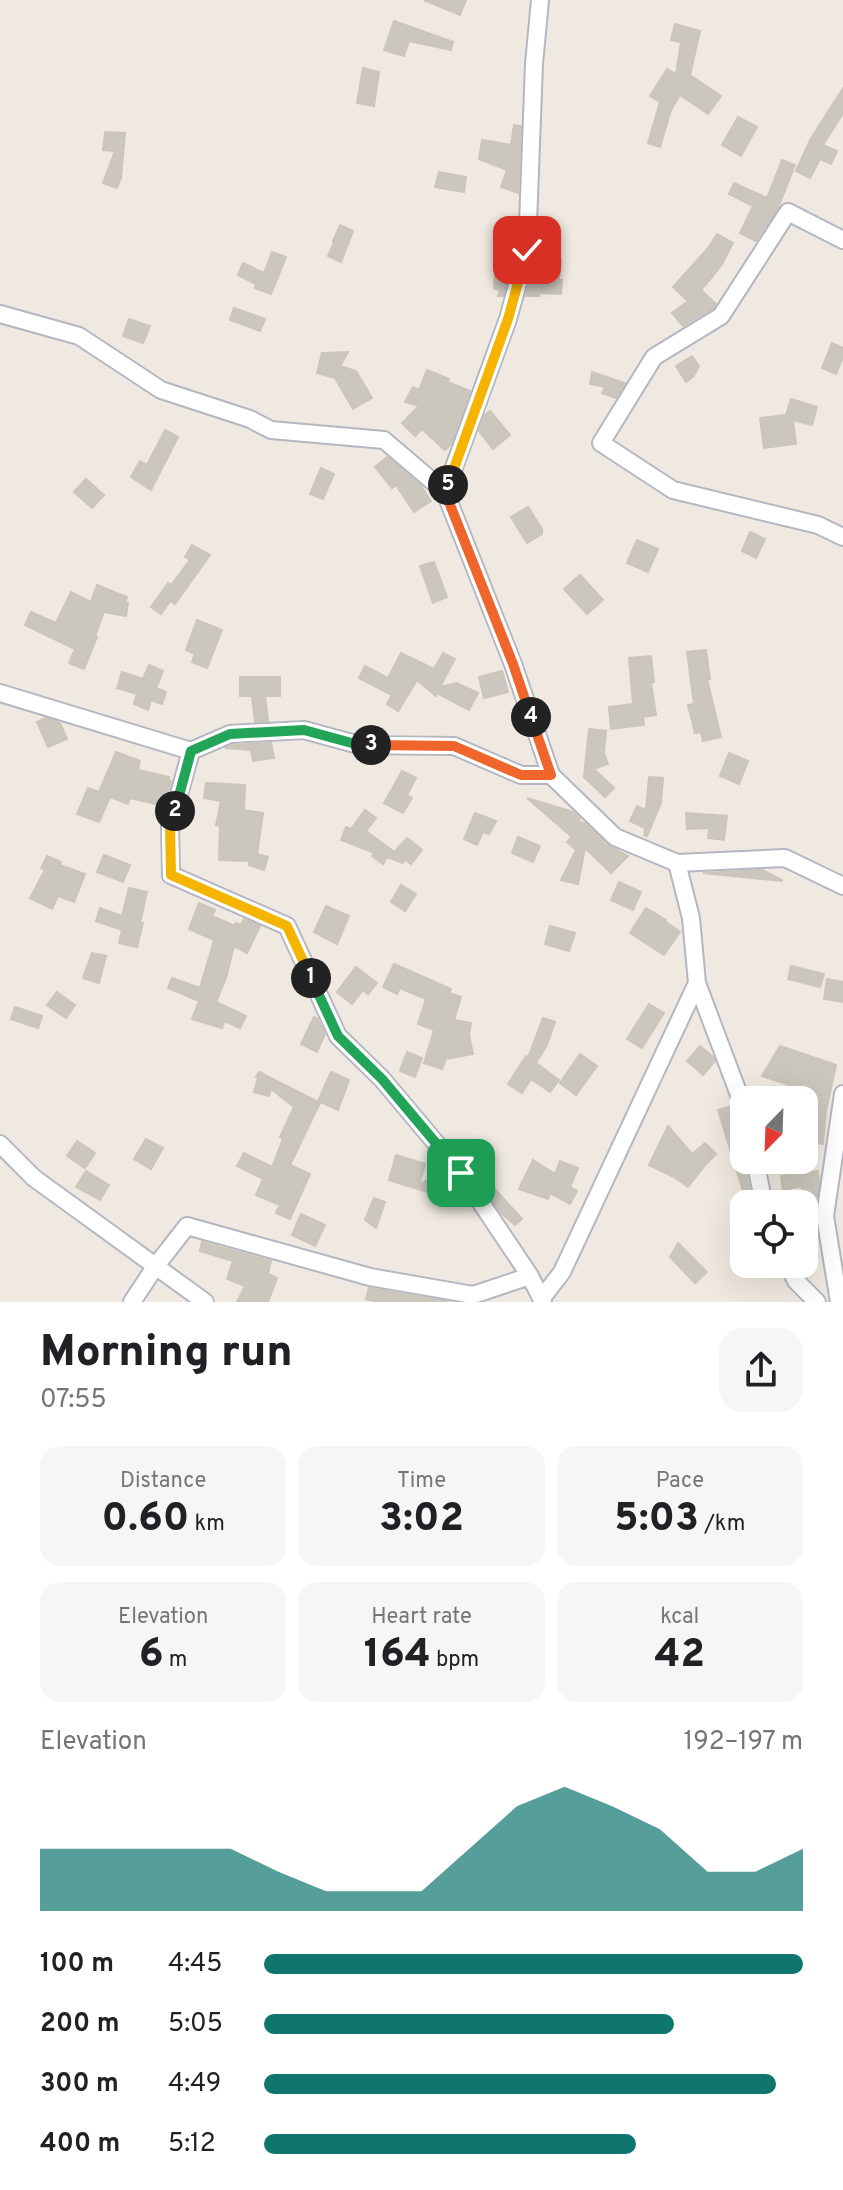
<!DOCTYPE html>
<meta charset="utf-8">
<style>
body{margin:0;font-family:Overpass,sans-serif;background:#f6f6f6;color:#202124;height:100vh;display:flex;flex-direction:column;font-size:30px;white-space:nowrap}
*{box-sizing:border-box;margin:0}
p{font-size:26px;color:#757577}
.icon{flex:none;width:44px;height:44px;fill:none;stroke:currentColor;stroke-width:2;stroke-linecap:round;stroke-linejoin:round}
.map{position:relative;height:1302px;overflow:hidden}
.details{display:flex;flex-direction:column;background:#fff;flex:1}
.details>*{flex:none}
.needle{width:52px;rotate:203deg}
.buttons{position:absolute;left:730px;top:1086px;display:grid;gap:16px}
.buttons a{display:grid;place-items:center;width:88px;height:88px;border-radius:16px;background:#fff;box-shadow:0 8px 32px #0002;font-size:40px}
.pin{position:absolute;display:grid;place-items:center;width:68px;height:68px;color:#fff;margin:-34px;border-radius:16px;box-shadow:0 4px 12px #0006}
.km{position:absolute;width:40px;height:40px;margin:-20px;border-radius:50%;background:#222;color:#fff;font-size:22px;line-height:40px;text-align:center}
.round{display:grid;place-items:center;flex:none;width:84px;height:84px;border-radius:24px;background:#f6f6f6}
.overview{display:flex;align-items:center;justify-content:space-between;height:136px;padding:0 40px}
h1{font-size:44px;font-weight:800;line-height:60px}
.figures{display:grid;grid-template-columns:repeat(3,1fr);gap:12px;height:136px;padding:8px 40px}
.figures div{display:grid;align-content:center;border-radius:20px;background:#f6f6f6;text-align:center}
.figures b{font-size:40px;font-weight:800}
.figures small{font-size:22px;font-weight:400}
.figures p{font-size:22px}
.chart{height:224px;padding:16px 40px}
.chart p{display:flex;justify-content:space-between}
.chart svg{width:100%;height:144px;margin-top:8px;fill:#0f766e;opacity:.7}
ul{padding:0 40px;list-style:none;font-size:26px}
li{display:grid;grid-template-columns:128px 96px 1fr;align-items:center;height:60px}
li i{height:20px;border-radius:10px;background:#0f766e}
.map>svg:first-child{display:block}
.building{fill:#cbc7bf;stroke:#cbc5ba;stroke-width:2}
.lines{fill:none;stroke-linecap:round;stroke-linejoin:round}
.minor-casing{stroke:#b4b7c1;stroke-width:20}
.minor{stroke:#fff;stroke-width:16}
.split-1-casing{stroke:#fff;stroke-width:16}
.split-2-casing{stroke:#fff;stroke-width:16}
.split-3-casing{stroke:#fff;stroke-width:16}
.split-4-casing{stroke:#fff;stroke-width:16}
.split-5-casing{stroke:#fff;stroke-width:16}
.split-6-casing{stroke:#fff;stroke-width:16}
.split-1{stroke:#22a559;stroke-width:10}
.split-2{stroke:#f5b400;stroke-width:10}
.split-3{stroke:#22a559;stroke-width:10}
.split-4{stroke:#f0652b;stroke-width:10}
.split-5{stroke:#f0652b;stroke-width:10}
.split-6{stroke:#f5b400;stroke-width:10}
</style>
<div class="map">
<svg width="843" height="1302" viewBox="0 0 843 1302">
<rect width="100%" height="100%" fill="#efe9e1"/>
<path class="building" d="M 424,0 L 466,0 L 460,15 Z
M 394,21 L 453,42 L 451,50 L 409,41 L 404,56 L 384,50 Z
M 675,24 L 700,31 L 690,75 L 721,96 L 708,114 L 680,95 L 671,110 L 660,147 L 648,143 L 660,102 L 650,96 L 667,69 L 676,74 L 681,42 L 671,40 Z
M 363,68 L 379,72 L 374,106 L 357,103 Z
M 843,88 L 843,113 L 823,145 L 837,151 L 831,164 L 820,159 L 810,178 L 796,171 L 810,140 Z
M 738,117 L 757,127 L 741,156 L 722,145 Z
M 514,125 L 521,126 L 518,193 L 501,187 L 507,170 L 479,159 L 482,140 L 511,145 Z
M 105,132 L 125,133 L 121,178 L 117,188 L 103,183 L 115,151 L 103,150 Z
M 782,160 L 795,165 L 778,208 L 756,241 L 740,233 L 753,206 L 729,194 L 734,183 L 767,198 Z
M 439,172 L 466,177 L 464,192 L 435,187 Z
M 340,225 L 353,231 L 341,262 L 328,256 L 334,242 L 345,247 L 333,241 Z
M 717,234 L 733,243 L 721,266 L 701,290 L 716,304 L 713,308 L 683,326 L 672,313 L 688,301 L 673,287 L 709,247 Z
M 272,252 L 286,257 L 271,294 L 255,288 L 256,284 L 238,275 L 243,263 L 264,273 Z
M 536,257 L 561,260 L 559,280 L 562,280 L 561,294 L 539,293 L 539,296 L 526,296 Z
M 496,260 L 512,261 L 503,296 L 498,296 L 500,290 L 494,289 Z
M 234,308 L 265,319 L 260,331 L 230,320 Z
M 129,319 L 150,326 L 143,343 L 123,336 Z
M 832,343 L 843,348 L 843,357 L 836,374 L 822,368 Z
M 348,352 L 340,366 L 356,371 L 372,398 L 353,409 L 335,378 L 317,373 L 322,353 Z
M 692,356 L 699,366 L 693,377 L 686,382 L 676,366 Z
M 427,370 L 449,379 L 448,382 L 470,391 L 451,444 L 445,450 L 422,429 L 415,436 L 402,423 L 419,406 L 405,402 L 413,387 L 419,390 Z
M 592,372 L 625,383 L 616,398 L 602,393 L 605,387 L 590,384 Z
M 791,399 L 817,407 L 812,425 L 793,420 L 796,444 L 764,448 L 760,418 L 786,415 Z
M 490,411 L 510,435 L 493,449 L 479,431 L 485,415 Z
M 165,430 L 178,437 L 151,490 L 131,477 L 140,461 L 147,465 Z
M 387,457 L 421,486 L 431,501 L 414,512 L 396,485 L 392,488 L 375,467 Z
M 321,468 L 334,474 L 323,499 L 310,494 Z
M 86,479 L 104,495 L 92,508 L 74,492 Z
M 528,507 L 542,529 L 542,534 L 527,543 L 511,517 Z
M 750,532 L 765,539 L 756,558 L 742,551 Z
M 637,540 L 658,549 L 648,572 L 627,563 Z
M 192,545 L 210,555 L 175,604 L 170,601 L 161,614 L 151,607 L 168,583 L 171,585 L 190,560 L 185,557 Z
M 434,562 L 447,597 L 433,603 L 420,566 Z
M 580,575 L 603,600 L 587,614 L 564,589 Z
M 97,585 L 127,597 L 125,602 L 128,603 L 126,616 L 104,612 L 95,636 L 97,637 L 84,669 L 69,663 L 75,649 L 25,625 L 31,612 L 56,623 L 71,592 L 91,602 Z
M 197,620 L 222,630 L 207,668 L 192,662 L 195,654 L 186,650 Z
M 706,650 L 710,679 L 707,679 L 721,737 L 703,741 L 701,732 L 695,733 L 688,705 L 694,704 L 687,652 Z
M 401,653 L 434,669 L 443,653 L 455,659 L 440,687 L 457,683 L 478,693 L 469,710 L 437,693 L 436,696 L 417,680 L 398,711 L 387,704 L 392,695 L 359,678 L 365,666 L 388,678 Z
M 651,656 L 654,682 L 651,683 L 656,715 L 643,717 L 644,725 L 611,729 L 609,707 L 633,704 L 629,658 Z
M 149,665 L 163,671 L 156,688 L 166,692 L 162,704 L 151,700 L 148,710 L 134,704 L 137,694 L 117,688 L 122,672 L 143,679 Z
M 502,671 L 508,692 L 484,698 L 479,677 Z
M 240,677 L 280,677 L 280,696 L 265,696 L 268,721 L 255,722 L 252,696 L 240,696 Z
M 46,718 L 60,723 L 67,739 L 48,747 L 37,722 Z
M 589,729 L 606,731 L 604,753 L 608,764 L 594,769 L 614,788 L 605,797 L 584,777 Z
M 271,743 L 274,758 L 253,761 L 251,750 L 225,748 L 233,745 Z
M 116,752 L 140,761 L 138,770 L 169,777 L 169,781 L 171,781 L 164,806 L 130,798 L 128,804 L 110,797 L 99,822 L 77,814 L 88,788 L 99,792 Z
M 729,753 L 748,761 L 739,784 L 720,776 Z
M 402,771 L 416,778 L 407,795 L 412,798 L 403,813 L 384,803 Z
M 649,777 L 663,778 L 661,803 L 647,836 L 644,835 L 645,828 L 630,821 L 637,806 L 646,810 Z
M 206,783 L 245,785 L 244,810 L 263,813 L 257,854 L 268,857 L 264,870 L 249,865 L 250,861 L 219,860 L 220,826 L 216,825 L 221,801 L 204,798 Z
M 527,798 L 573,812 L 580,819 L 578,821 L 586,824 L 607,845 L 628,856 L 611,873 L 585,848 L 578,884 L 561,880 L 576,850 L 567,842 L 572,837 Z
M 365,810 L 376,818 L 366,831 L 405,860 L 403,863 L 387,857 L 383,864 L 372,856 L 375,853 L 341,840 L 346,827 L 351,829 Z
M 475,813 L 496,821 L 489,834 L 483,832 L 477,845 L 464,839 Z
M 686,813 L 727,816 L 724,840 L 708,838 L 709,828 L 687,829 Z
M 518,837 L 540,846 L 533,862 L 512,853 Z
M 407,838 L 422,850 L 411,864 L 395,851 Z
M 104,855 L 130,865 L 123,882 L 97,872 Z
M 47,856 L 61,862 L 60,865 L 85,874 L 74,902 L 58,896 L 52,909 L 30,898 L 45,870 L 41,868 Z
M 762,870 L 782,880 L 782,881 L 703,873 Z
M 619,882 L 641,892 L 633,910 L 611,900 Z
M 401,885 L 416,894 L 405,911 L 391,902 Z
M 129,888 L 147,892 L 140,923 L 143,923 L 137,947 L 119,943 L 122,930 L 96,921 L 100,908 L 122,916 Z
M 199,903 L 215,910 L 212,916 L 235,926 L 236,923 L 241,925 L 244,919 L 260,926 L 247,953 L 234,946 L 226,978 L 216,1002 L 246,1016 L 240,1028 L 224,1021 L 222,1028 L 192,1019 L 199,1001 L 168,988 L 172,978 L 200,988 L 214,940 L 189,929 Z
M 326,906 L 349,916 L 337,944 L 314,932 Z
M 646,908 L 666,920 L 665,921 L 680,932 L 664,955 L 630,933 Z
M 550,926 L 575,933 L 569,951 L 545,944 Z
M 92,953 L 106,956 L 99,983 L 83,978 Z
M 394,964 L 451,989 L 449,993 L 461,997 L 454,1020 L 471,1023 L 469,1035 L 473,1054 L 446,1059 L 442,1069 L 424,1063 L 434,1030 L 418,1024 L 426,999 L 400,988 L 397,994 L 383,987 Z
M 791,966 L 824,974 L 820,987 L 788,979 Z
M 356,967 L 377,983 L 368,994 L 363,990 L 352,1004 L 337,992 Z
M 827,979 L 843,982 L 843,1002 L 824,999 Z
M 57,992 L 75,1005 L 66,1018 L 47,1005 Z
M 649,1004 L 664,1013 L 642,1048 L 627,1039 Z
M 15,1007 L 42,1016 L 38,1028 L 11,1019 Z
M 314,1017 L 318,1019 L 325,1034 L 317,1052 L 301,1044 Z
M 543,1018 L 555,1022 L 547,1045 L 536,1063 L 559,1080 L 550,1092 L 531,1079 L 522,1093 L 508,1084 L 526,1056 L 528,1058 Z
M 700,1046 L 713,1057 L 715,1061 L 703,1075 L 687,1061 Z
M 780,1046 L 836,1065 L 826,1111 L 823,1144 L 804,1142 L 804,1090 L 762,1076 Z
M 407,1052 L 422,1058 L 415,1077 L 400,1071 Z
M 580,1054 L 597,1066 L 576,1095 L 560,1083 Z
M 259,1072 L 320,1103 L 290,1165 L 310,1174 L 290,1219 L 276,1213 L 280,1205 L 256,1195 L 263,1179 L 237,1166 L 244,1153 L 272,1167 L 283,1139 L 280,1137 L 294,1107 L 271,1089 L 269,1096 L 254,1092 L 258,1078 L 256,1077 Z
M 331,1072 L 349,1080 L 338,1110 L 318,1101 Z
M 732,1106 L 739,1118 L 744,1133 L 744,1166 L 753,1204 L 747,1204 L 718,1110 Z
M 668,1126 L 692,1154 L 705,1143 L 716,1154 L 706,1164 L 688,1187 L 674,1177 L 649,1165 Z
M 146,1139 L 163,1148 L 151,1169 L 134,1159 Z
M 77,1141 L 95,1153 L 85,1168 L 67,1156 Z
M 396,1155 L 425,1164 L 419,1185 L 442,1170 L 434,1194 L 389,1180 Z
M 533,1160 L 555,1174 L 560,1161 L 578,1168 L 570,1187 L 577,1191 L 570,1204 L 550,1193 L 548,1199 L 519,1189 Z
M 794,1160 L 811,1160 L 811,1172 L 818,1171 L 819,1183 L 814,1218 L 804,1217 L 804,1204 L 801,1204 L 802,1186 L 783,1190 L 781,1176 L 794,1174 Z
M 86,1171 L 109,1185 L 100,1200 L 76,1187 Z
M 492,1186 L 522,1219 L 515,1225 L 500,1212 L 486,1191 Z
M 374,1198 L 385,1202 L 376,1228 L 365,1220 Z
M 301,1214 L 325,1225 L 315,1246 L 292,1235 Z
M 202,1242 L 271,1261 L 268,1274 L 277,1278 L 268,1302 L 237,1302 L 245,1286 L 227,1279 L 233,1261 L 200,1251 Z
M 678,1243 L 707,1272 L 695,1283 L 670,1257 Z
M 369,1288 L 449,1302 L 377,1302 L 366,1299 Z"/>
<g class="lines">
<g class="minor-casing">
<path id="minor" d="M 540,0 L 534,64 L 527,250 L 508,319 L 445,492 L 513,664 L 551,775
M 843,240 L 788,212 L 721,316 L 654,357 L 601,443 L 673,490 L 818,525 L 843,537
M 0,314 L 79,336 L 161,390 L 250,419 L 271,430 L 384,440 L 445,492
M 0,693 L 191,751 L 230,734 L 304,730 L 359,745 L 454,746 L 521,775 L 551,775 L 615,837 L 677,863 L 785,858 L 843,886
M 191,751 L 170,827 L 171,875 L 287,926 L 338,1036 L 382,1079 L 461,1173 L 530,1276 L 543,1302
M 677,863 L 691,918 L 697,983 L 744,1108
M 0,1144 L 34,1178 L 205,1302
M 755,1160 L 764,1204
M 788,1264 L 796,1281 L 817,1302
M 542,1298 L 562,1272 L 697,983
M 132,1302 L 155,1267 L 187,1226 L 370,1277 L 473,1295 L 530,1276
M 839,1302 L 825,1216 L 843,1094"/>
</g>
<use href="#minor" class="minor"/>
</g>
<g class="lines">
<g class="split-1-casing">
<path id="split-1" d="M 311,978 L 338,1036 L 382,1079 L 461,1173"/>
</g>
<g class="split-2-casing">
<path id="split-2" d="M 175,811 L 170,827 L 171,875 L 287,926 L 311,978"/>
</g>
<g class="split-3-casing">
<path id="split-3" d="M 175,811 L 191,751 L 230,734 L 304,730 L 359,745 L 371,745"/>
</g>
<g class="split-4-casing">
<path id="split-4" d="M 371,745 L 454,746 L 521,775 L 551,775 L 531,717"/>
</g>
<g class="split-5-casing">
<path id="split-5" d="M 448,485 L 445,492 L 513,664 L 531,717"/>
</g>
<g class="split-6-casing">
<path id="split-6" d="M 448,485 L 508,319 L 527,250"/>
</g>
<use href="#split-1" class="split-1"/>
<use href="#split-2" class="split-2"/>
<use href="#split-3" class="split-3"/>
<use href="#split-4" class="split-4"/>
<use href="#split-5" class="split-5"/>
<use href="#split-6" class="split-6"/>
</g>
</svg>
<div class="buttons">
<a><svg class="needle" viewBox="-14 -14 28 28"><path d="M0-13l5 13h-10z" fill="#e53935"/><path d="M0 13l5-13h-10z" fill="#757577"/></svg></a>
<a><svg class="icon" aria-label="locate" viewBox="0 0 24 24"><circle cx="12" cy="12" r="6"/><path d="M12 2v4M12 18v4M2 12h4M18 12h4"/></svg></a>
</div>
<div class="pin" style="left:461px;top:1173px;background:#1e9e55"><svg class="icon" aria-label="arrive" viewBox="0 0 24 24"><path d="M6 21V4h12l-3 4 3 4H6"/></svg></div>
<div class="pin" style="left:527px;top:250px;background:#d93025"><svg class="icon" aria-label="check" viewBox="0 0 24 24"><path d="M5 12l5 5 9-10"/></svg></div>
<b class="km" style="left:311px;top:978px">1</b>
<b class="km" style="left:175px;top:811px">2</b>
<b class="km" style="left:371px;top:745px">3</b>
<b class="km" style="left:531px;top:717px">4</b>
<b class="km" style="left:448px;top:485px">5</b>
</div>
<section class="details">
<div class="overview"><div><h1>Morning run</h1><p>07:55</p></div><a class="round"><svg class="icon" aria-label="share" viewBox="0 0 24 24"><path d="M12 15V3M7 8l5-5 5 5M5 13v7h14v-7"/></svg></a></div>
<div class="figures">
<div><p>Distance</p><b>0.60<small> km</small></b></div>
<div><p>Time</p><b>3:02</b></div>
<div><p>Pace</p><b>5:03<small> /km</small></b></div>
</div>
<div class="figures">
<div><p>Elevation</p><b>6<small> m</small></b></div>
<div><p>Heart rate</p><b>164<small> bpm</small></b></div>
<div><p>kcal</p><b>42</b></div>
</div>
<div class="chart"><p><span>Elevation</span>192–197 m</p>
<svg viewBox="0 0 160 44" preserveAspectRatio="none"><path d="M0 44V25L10 25L20 25L30 25L40 25L50 32L60 38L70 38L80 38L90 25L100 12L110 6L120 12L130 19L140 32L150 32L160 25V44z"/></svg>
</div>
<ul>
<li><b>100 m</b>4:45<i style="width:100%"></i></li>
<li><b>200 m</b>5:05<i style="width:76%"></i></li>
<li><b>300 m</b>4:49<i style="width:95%"></i></li>
<li><b>400 m</b>5:12<i style="width:69%"></i></li>
</ul>
</section>
